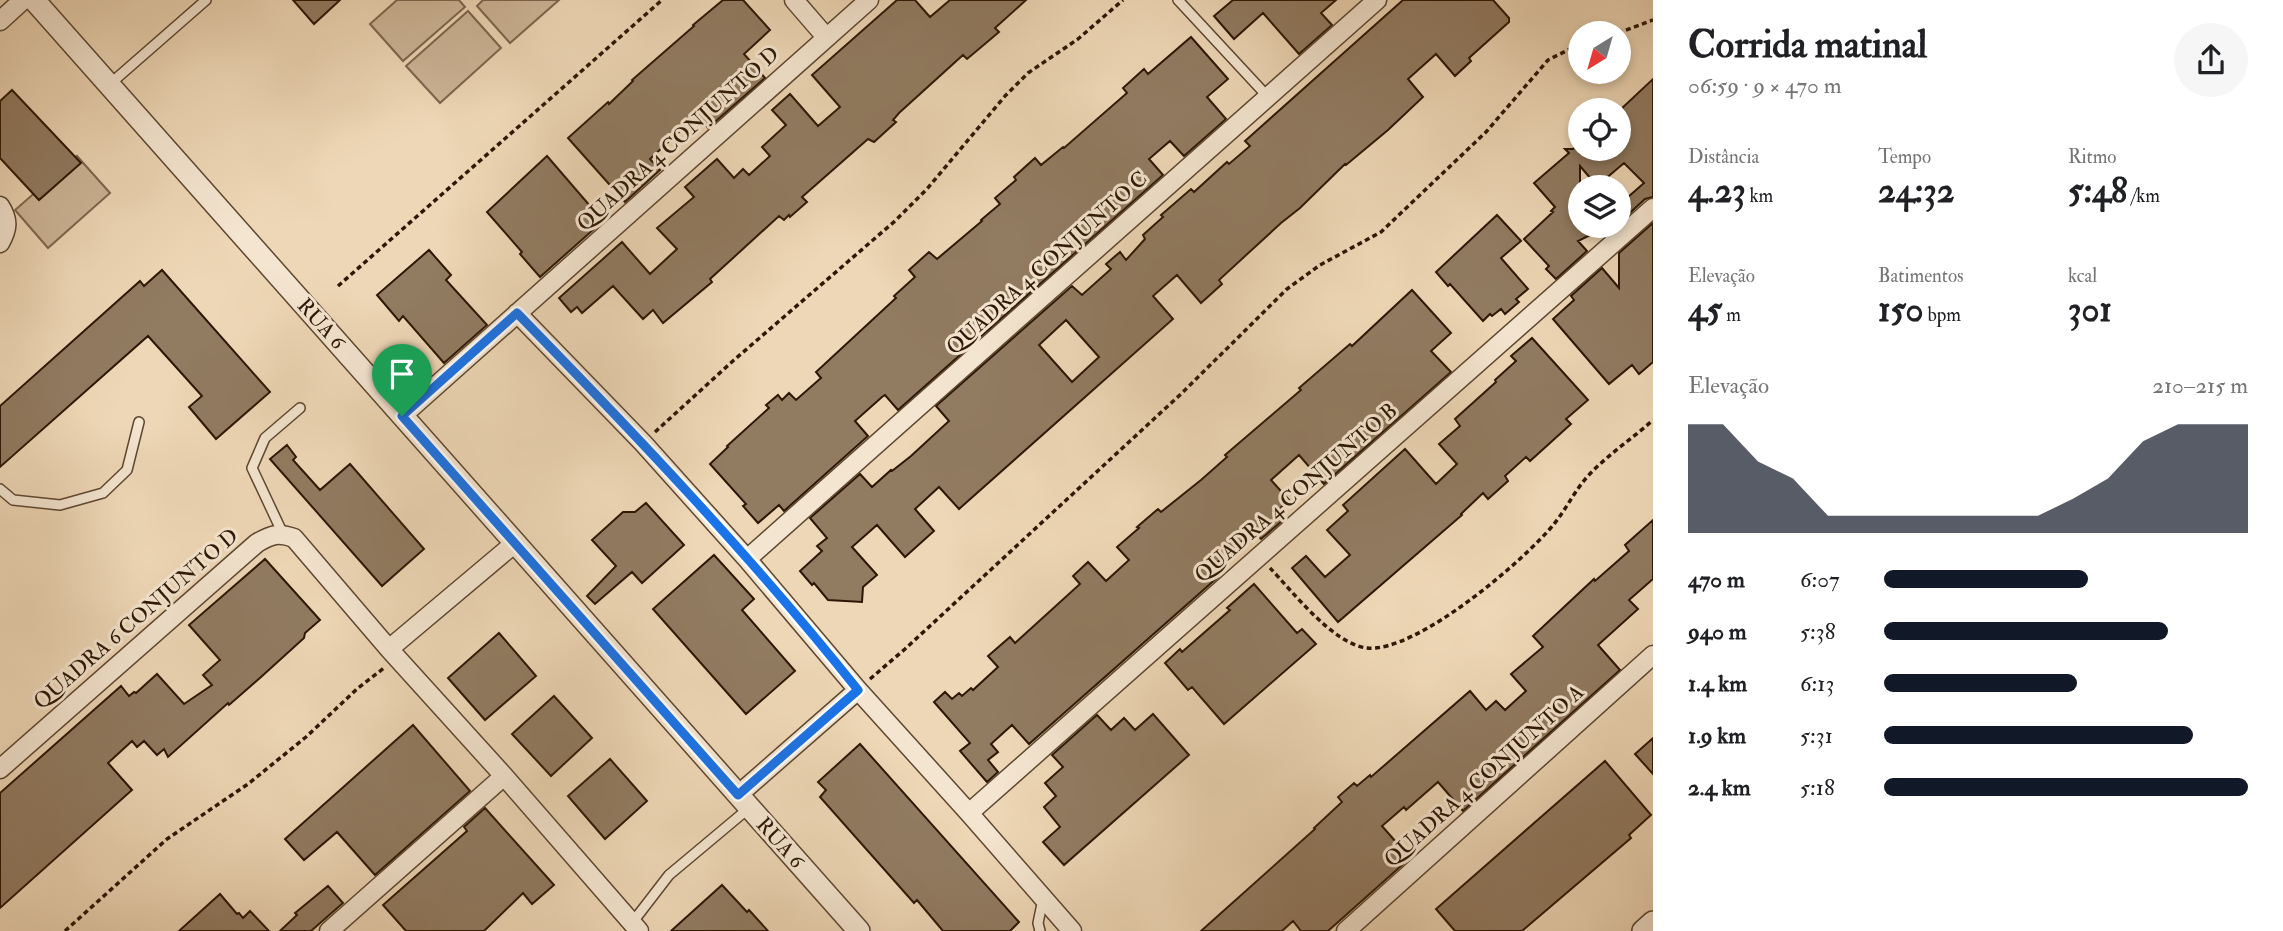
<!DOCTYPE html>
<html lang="pt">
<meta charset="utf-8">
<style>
body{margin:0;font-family:"IM FELL Double Pica",serif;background:#f6f6f6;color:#202124;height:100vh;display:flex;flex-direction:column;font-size:26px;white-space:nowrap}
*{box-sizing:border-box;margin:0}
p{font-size:23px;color:#757577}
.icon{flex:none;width:38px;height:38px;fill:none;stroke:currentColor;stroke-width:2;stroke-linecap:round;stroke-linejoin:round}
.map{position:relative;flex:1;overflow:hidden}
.details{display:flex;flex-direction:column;background:#fff;width:630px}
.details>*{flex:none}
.needle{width:46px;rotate:217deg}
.buttons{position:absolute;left:1568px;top:21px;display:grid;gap:14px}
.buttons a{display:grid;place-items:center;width:63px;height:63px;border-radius:50%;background:#fff;box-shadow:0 4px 10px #0003;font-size:35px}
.pin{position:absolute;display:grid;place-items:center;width:60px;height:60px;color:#fff;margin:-72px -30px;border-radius:50% 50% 50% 0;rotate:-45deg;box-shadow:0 0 7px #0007}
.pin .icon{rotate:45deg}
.round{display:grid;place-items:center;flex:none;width:74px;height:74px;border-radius:37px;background:#f6f6f6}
.overview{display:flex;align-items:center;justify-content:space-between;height:119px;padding:0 35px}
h1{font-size:38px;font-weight:700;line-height:52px}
.metrics{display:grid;grid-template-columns:repeat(3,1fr);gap:10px;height:119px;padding:7px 35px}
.metrics div{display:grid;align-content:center}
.metrics b{font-size:35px;font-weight:700}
.metrics small{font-size:19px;font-weight:400}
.metrics p{font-size:19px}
.chart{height:196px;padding:14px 35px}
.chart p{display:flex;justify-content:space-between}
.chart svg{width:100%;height:126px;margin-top:7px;fill:#111827;opacity:.7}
ul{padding:0 35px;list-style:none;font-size:23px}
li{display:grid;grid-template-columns:112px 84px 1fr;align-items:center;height:52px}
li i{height:18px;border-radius:9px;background:#111827}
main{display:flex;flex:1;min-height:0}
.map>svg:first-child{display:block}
.green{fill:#cdb698;stroke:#7d664e;stroke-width:2}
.building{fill:#917b61;stroke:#2d1704;stroke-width:2;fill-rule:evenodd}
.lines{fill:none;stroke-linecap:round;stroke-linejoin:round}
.service-casing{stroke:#5d4730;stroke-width:12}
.minor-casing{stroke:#5d4730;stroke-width:21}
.tertiary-casing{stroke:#5d4730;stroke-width:24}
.path{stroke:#2d1704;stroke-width:3.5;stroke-dasharray:5 3.5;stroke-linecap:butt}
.service{stroke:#f4e5d0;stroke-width:9}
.minor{stroke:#f4e5d0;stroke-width:18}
.tertiary{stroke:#f4e5d0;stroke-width:21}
.route-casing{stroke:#fff;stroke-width:14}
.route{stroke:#1a73e8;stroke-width:9}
.labels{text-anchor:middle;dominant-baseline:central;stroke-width:6;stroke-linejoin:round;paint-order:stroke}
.street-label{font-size:21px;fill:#2d1704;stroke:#f4e5d0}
</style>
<main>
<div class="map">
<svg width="1653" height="931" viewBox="0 0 1653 931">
<rect width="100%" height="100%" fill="#eed7b6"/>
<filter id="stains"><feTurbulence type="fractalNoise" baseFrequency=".00286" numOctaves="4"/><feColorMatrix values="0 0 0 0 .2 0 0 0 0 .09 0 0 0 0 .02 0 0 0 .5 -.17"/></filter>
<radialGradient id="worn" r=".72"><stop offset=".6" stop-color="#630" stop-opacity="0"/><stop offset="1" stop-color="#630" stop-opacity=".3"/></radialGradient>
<path class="green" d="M 397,0 L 459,0 L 465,7 L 403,61 L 370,24 Z
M 483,0 L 559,0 L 510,43 L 477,6 Z
M 468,11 L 501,48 L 440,103 L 406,66 Z
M 77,156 L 110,193 L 48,248 L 15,210 Z"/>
<path class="building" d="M 293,0 L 340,0 L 314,24 Z
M 723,0 L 743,0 L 770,30 L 744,54 L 765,78 L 708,128 L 697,115 L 650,159 L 660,170 L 625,202 L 568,138 L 608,102 L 609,104 L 633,81 L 632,80 L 694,26 L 693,25 Z
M 897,0 L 915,0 L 930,17 L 950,0 L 1026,0 L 995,28 L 999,32 L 986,43 L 967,59 L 963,55 L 899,113 L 893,120 L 896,122 L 874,142 L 868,139 L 802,197 L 807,202 L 790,217 L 789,215 L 784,220 L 779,216 L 710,279 L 712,282 L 663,323 L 653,310 L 643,319 L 613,286 L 582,313 L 577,307 L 571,312 L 559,298 L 622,242 L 650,274 L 677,249 L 657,228 L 694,197 L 685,187 L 717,159 L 734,178 L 743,169 L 749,175 L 770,156 L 762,147 L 786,125 L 772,110 L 790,94 L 818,126 L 840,107 L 812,75 Z
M 1233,0 L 1336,0 L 1321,13 L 1332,25 L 1299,54 L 1263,13 L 1234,39 L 1214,16 Z
M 1403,0 L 1493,0 L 1509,18 L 1509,22 L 1469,58 L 1471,61 L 1455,76 L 1436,54 L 1408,79 L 1423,97 L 1388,130 L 1346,165 L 1345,164 L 1300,208 L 1281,223 L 1219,280 L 1222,284 L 1201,303 L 1177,275 L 1153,296 L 1173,319 L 959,509 L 939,487 L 915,509 L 934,531 L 905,557 L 877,525 L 852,547 L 877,575 L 863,587 L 862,602 L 828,600 L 814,583 L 812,585 L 800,571 L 822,551 L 817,546 L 827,538 L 810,518 L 860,474 L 872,487 L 891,470 L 892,471 L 911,456 L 949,421 L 936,406 L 1072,286 L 1082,295 L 1111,269 L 1106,264 L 1120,252 L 1126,260 L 1145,239 L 1143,235 L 1163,217 L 1161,215 L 1191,189 L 1194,192 L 1227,162 L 1229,164 L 1250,146 L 1245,141 ZM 1066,320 L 1099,357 L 1072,382 L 1039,345 Z
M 1191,37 L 1228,79 L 1207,97 L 1226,119 L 1184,156 L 1170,141 L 1149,159 L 1163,175 L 898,410 L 885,395 L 882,397 L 855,421 L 868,436 L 784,511 L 779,505 L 758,523 L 743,506 L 746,504 L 710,464 L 728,447 L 727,446 L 769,408 L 766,405 L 778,395 L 782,400 L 789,393 L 796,400 L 821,378 L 816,372 L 896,298 L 894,296 L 915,277 L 909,270 L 929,252 L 937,259 L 982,221 L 981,220 L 1000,204 L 995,198 L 1016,180 L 1014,177 L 1035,158 L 1041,165 L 1063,147 L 1064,148 L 1127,93 L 1123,88 L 1144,69 L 1148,74 Z
M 1653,79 L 1653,197 L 1645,199 L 1619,223 L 1619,205 L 1644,183 L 1624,163 L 1597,186 L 1580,166 L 1580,226 L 1616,226 L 1610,231 L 1606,227 L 1578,241 L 1587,251 L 1556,279 L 1546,269 L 1549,266 L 1524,239 L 1553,212 L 1551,211 L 1555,207 L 1534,183 L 1569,153 L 1565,149 L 1573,149 L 1580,143 L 1580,149 L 1619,149 L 1619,111 Z
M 12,90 L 81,163 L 39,200 L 0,158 L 0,101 Z
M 547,156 L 603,221 L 540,277 L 520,254 L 522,252 L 487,212 Z
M 1497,215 L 1521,241 L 1501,258 L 1528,289 L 1516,299 L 1519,302 L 1505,314 L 1501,309 L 1492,316 L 1490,314 L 1483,321 L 1450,284 L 1448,286 L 1436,272 Z
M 1653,223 L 1653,362 L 1639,374 L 1632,365 L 1609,384 L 1553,319 L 1574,300 L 1571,296 L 1602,268 L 1619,288 L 1619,253 Z
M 429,250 L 451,275 L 446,280 L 487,325 L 444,363 L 403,316 L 399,321 L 377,295 Z
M 162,270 L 270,392 L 216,439 L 189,407 L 202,396 L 148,336 L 0,467 L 0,406 L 140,281 L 144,286 Z
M 1412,290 L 1451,333 L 1431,351 L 1451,372 L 1324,484 L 1299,455 L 1271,480 L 1289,500 L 1275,513 L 1282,521 L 1261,539 L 1253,531 L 1211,568 L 1218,577 L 1029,744 L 1012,725 L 991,744 L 998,752 L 988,760 L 998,772 L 987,782 L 960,751 L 970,743 L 934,702 L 945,692 L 952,699 L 959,693 L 962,696 L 971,688 L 973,690 L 998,667 L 988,656 L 1010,637 L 1015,643 L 1080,584 L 1073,576 L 1088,562 L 1106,581 L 1129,560 L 1117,547 L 1139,528 L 1137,527 L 1158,509 L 1161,512 L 1201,480 L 1227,457 L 1225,455 L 1301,390 L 1299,388 L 1350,344 L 1352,346 Z
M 1532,338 L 1588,400 L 1566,419 L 1571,424 L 1530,461 L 1526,457 L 1505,476 L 1508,481 L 1488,499 L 1483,493 L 1461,514 L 1462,515 L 1338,622 L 1292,568 L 1306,556 L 1325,577 L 1350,555 L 1327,530 L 1348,511 L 1343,505 L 1405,449 L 1436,484 L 1457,464 L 1439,444 L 1460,426 L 1455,419 L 1496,382 L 1495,380 L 1516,361 L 1511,356 Z
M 287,445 L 296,457 L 293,460 L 320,490 L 350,464 L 424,549 L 382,586 L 270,459 Z
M 646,503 L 684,545 L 642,583 L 632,572 L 595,604 L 587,596 L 616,566 L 592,540 L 623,512 L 635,512 Z
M 1653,520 L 1653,579 L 1629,600 L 1638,609 L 1598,645 L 1620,670 L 1463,811 L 1438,782 L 1406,810 L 1404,807 L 1382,826 L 1410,858 L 1328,931 L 1301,931 L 1293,921 L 1282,931 L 1201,931 L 1315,829 L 1314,828 L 1342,802 L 1338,797 L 1354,783 L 1357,786 L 1370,775 L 1371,777 L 1470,691 L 1486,710 L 1496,701 L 1505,710 L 1526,691 L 1511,674 L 1543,647 L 1533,636 L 1594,579 L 1595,581 L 1629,551 L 1625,545 Z
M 714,555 L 754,599 L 742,610 L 795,671 L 746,714 L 653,609 Z
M 265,559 L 320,620 L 305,633 L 304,638 L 261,677 L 229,705 L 228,703 L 168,757 L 164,749 L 157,755 L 144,741 L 137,747 L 132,741 L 108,763 L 132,790 L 0,908 L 0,793 L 121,686 L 129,696 L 134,692 L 136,693 L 157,674 L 184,704 L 212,685 L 203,675 L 220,660 L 189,625 Z
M 1254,584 L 1297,633 L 1302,629 L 1316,644 L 1224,724 L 1192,687 L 1188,690 L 1165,663 L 1180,649 L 1182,652 L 1230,610 L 1227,608 Z
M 499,633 L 536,676 L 485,720 L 448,678 Z
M 554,696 L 592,738 L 551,776 L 512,734 Z
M 1153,714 L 1189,755 L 1064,865 L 1043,842 L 1060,827 L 1044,807 L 1056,796 L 1045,783 L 1063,767 L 1052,755 L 1097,715 L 1111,730 L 1124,718 L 1135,730 Z
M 413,725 L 470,791 L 375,875 L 337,832 L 304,860 L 285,839 Z
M 1653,738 L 1653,774 L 1635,754 Z
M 860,744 L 1019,922 L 1010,931 L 943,931 L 917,900 L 914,903 L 820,797 L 826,790 L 818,782 Z
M 610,759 L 647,801 L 605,839 L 568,796 Z
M 1605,761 L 1651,815 L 1629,835 L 1631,838 L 1522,931 L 1455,931 L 1436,909 Z
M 485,808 L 554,885 L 532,904 L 523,893 L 484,931 L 406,931 L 383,905 L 467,831 L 464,827 Z
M 722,885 L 747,912 L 749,910 L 768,931 L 671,931 Z
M 328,886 L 343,903 L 311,931 L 280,931 L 297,915 L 295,913 Z
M 220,894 L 237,914 L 239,913 L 243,918 L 250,911 L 269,931 L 179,931 Z"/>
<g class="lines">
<g class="service-casing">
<path id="service" d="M 1178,0 L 1268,97
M 110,84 L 206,0
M 0,489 L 13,500 L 60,505 L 103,493 L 127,470 L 139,422
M 283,534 L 252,468 L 265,438 L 300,408
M 632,923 L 669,875 L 749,808
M 1040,931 L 1038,923 L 1043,899"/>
</g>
<g class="minor-casing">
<path id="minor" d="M 794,0 L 826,37
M 0,21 L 23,0
M 0,206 C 9,220 8,229 0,243
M 517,313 L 643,443 L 747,559 L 858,690 L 969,813 L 1072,931
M 402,416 L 869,0
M 747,559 L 1377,0
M 389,649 L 515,543
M 0,769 L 257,543 C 271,535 278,532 294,538 L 389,649 L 504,776 L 639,931
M 738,795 L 858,690
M 969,813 L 1653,208
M 329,931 L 504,776
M 1346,931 L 1653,655"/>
</g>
<g class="tertiary-casing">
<path id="tertiary" d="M 34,0 L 859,931
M 1643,931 L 1653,922"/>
</g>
<path class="path" d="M 1618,33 L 1653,20
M 338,286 L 662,0
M 655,432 L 734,360 L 895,221 L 927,189 L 1005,96 L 1028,73 L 1078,39 L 1123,0
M 1270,568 C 1293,592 1333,644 1367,648 C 1416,653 1524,561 1554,524 C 1567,508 1575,490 1588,476 C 1607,455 1632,439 1653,420
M 870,679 L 905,649 L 1182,393 L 1287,289 L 1320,265 L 1381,232 L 1486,132 L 1548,60 L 1580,44
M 65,931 L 167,839 L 248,784 L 306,737 L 358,688 L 384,668"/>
<use href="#service" class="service"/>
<use href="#minor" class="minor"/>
<use href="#tertiary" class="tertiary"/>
</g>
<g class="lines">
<g class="route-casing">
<path id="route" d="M 517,313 C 635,434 752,557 858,690 L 738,795 L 402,416 Z"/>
</g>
<use href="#route" class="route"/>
</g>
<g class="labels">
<g class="street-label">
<text transform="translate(678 139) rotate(-42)">QUADRA 4 CONJUNTO D</text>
<text transform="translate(1047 263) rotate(-42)">QUADRA 4 CONJUNTO C</text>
<text transform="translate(321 324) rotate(48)">RUA 6</text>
<text transform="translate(1296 493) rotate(-41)">QUADRA 4 CONJUNTO B</text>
<text transform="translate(136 619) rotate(-41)">QUADRA 6 CONJUNTO D</text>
<text transform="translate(1484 776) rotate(-42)">QUADRA 4 CONJUNTO A</text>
<text transform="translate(780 843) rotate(48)">RUA 6</text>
</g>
</g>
<rect width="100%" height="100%" filter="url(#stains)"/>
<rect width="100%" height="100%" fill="url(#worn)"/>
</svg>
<div class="buttons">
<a><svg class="needle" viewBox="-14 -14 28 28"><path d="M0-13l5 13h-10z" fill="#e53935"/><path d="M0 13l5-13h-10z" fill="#757577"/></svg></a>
<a><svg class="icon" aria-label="locate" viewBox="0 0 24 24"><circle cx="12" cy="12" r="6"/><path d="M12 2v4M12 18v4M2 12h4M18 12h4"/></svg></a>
<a><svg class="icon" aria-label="layers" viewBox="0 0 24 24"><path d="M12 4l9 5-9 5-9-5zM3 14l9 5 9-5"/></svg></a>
</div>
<div class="pin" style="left:402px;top:416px;background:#1e9e55"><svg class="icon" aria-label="arrive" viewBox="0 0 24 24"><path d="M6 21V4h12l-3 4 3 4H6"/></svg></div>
</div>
<section class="details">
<div class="overview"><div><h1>Corrida matinal</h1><p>06:59 · 9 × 470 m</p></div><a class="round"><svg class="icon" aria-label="share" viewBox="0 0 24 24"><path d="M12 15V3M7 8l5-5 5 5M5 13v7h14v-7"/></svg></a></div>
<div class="metrics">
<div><p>Distância</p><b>4.23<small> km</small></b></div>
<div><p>Tempo</p><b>24:32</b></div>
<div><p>Ritmo</p><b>5:48<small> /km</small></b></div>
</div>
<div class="metrics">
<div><p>Elevação</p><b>45<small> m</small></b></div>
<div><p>Batimentos</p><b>150<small> bpm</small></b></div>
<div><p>kcal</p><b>301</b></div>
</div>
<div class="chart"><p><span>Elevação</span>210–215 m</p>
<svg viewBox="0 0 160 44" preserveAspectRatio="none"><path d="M0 44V6L10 6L20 19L30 25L40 38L50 38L60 38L70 38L80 38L90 38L100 38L110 32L120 25L130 12L140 6L150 6L160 6V44z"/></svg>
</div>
<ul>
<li><b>470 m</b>6:07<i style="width:56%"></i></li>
<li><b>940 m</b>5:38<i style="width:78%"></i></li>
<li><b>1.4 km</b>6:13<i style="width:53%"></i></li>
<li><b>1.9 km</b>5:31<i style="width:85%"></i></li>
<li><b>2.4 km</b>5:18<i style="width:100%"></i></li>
</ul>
</section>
</main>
